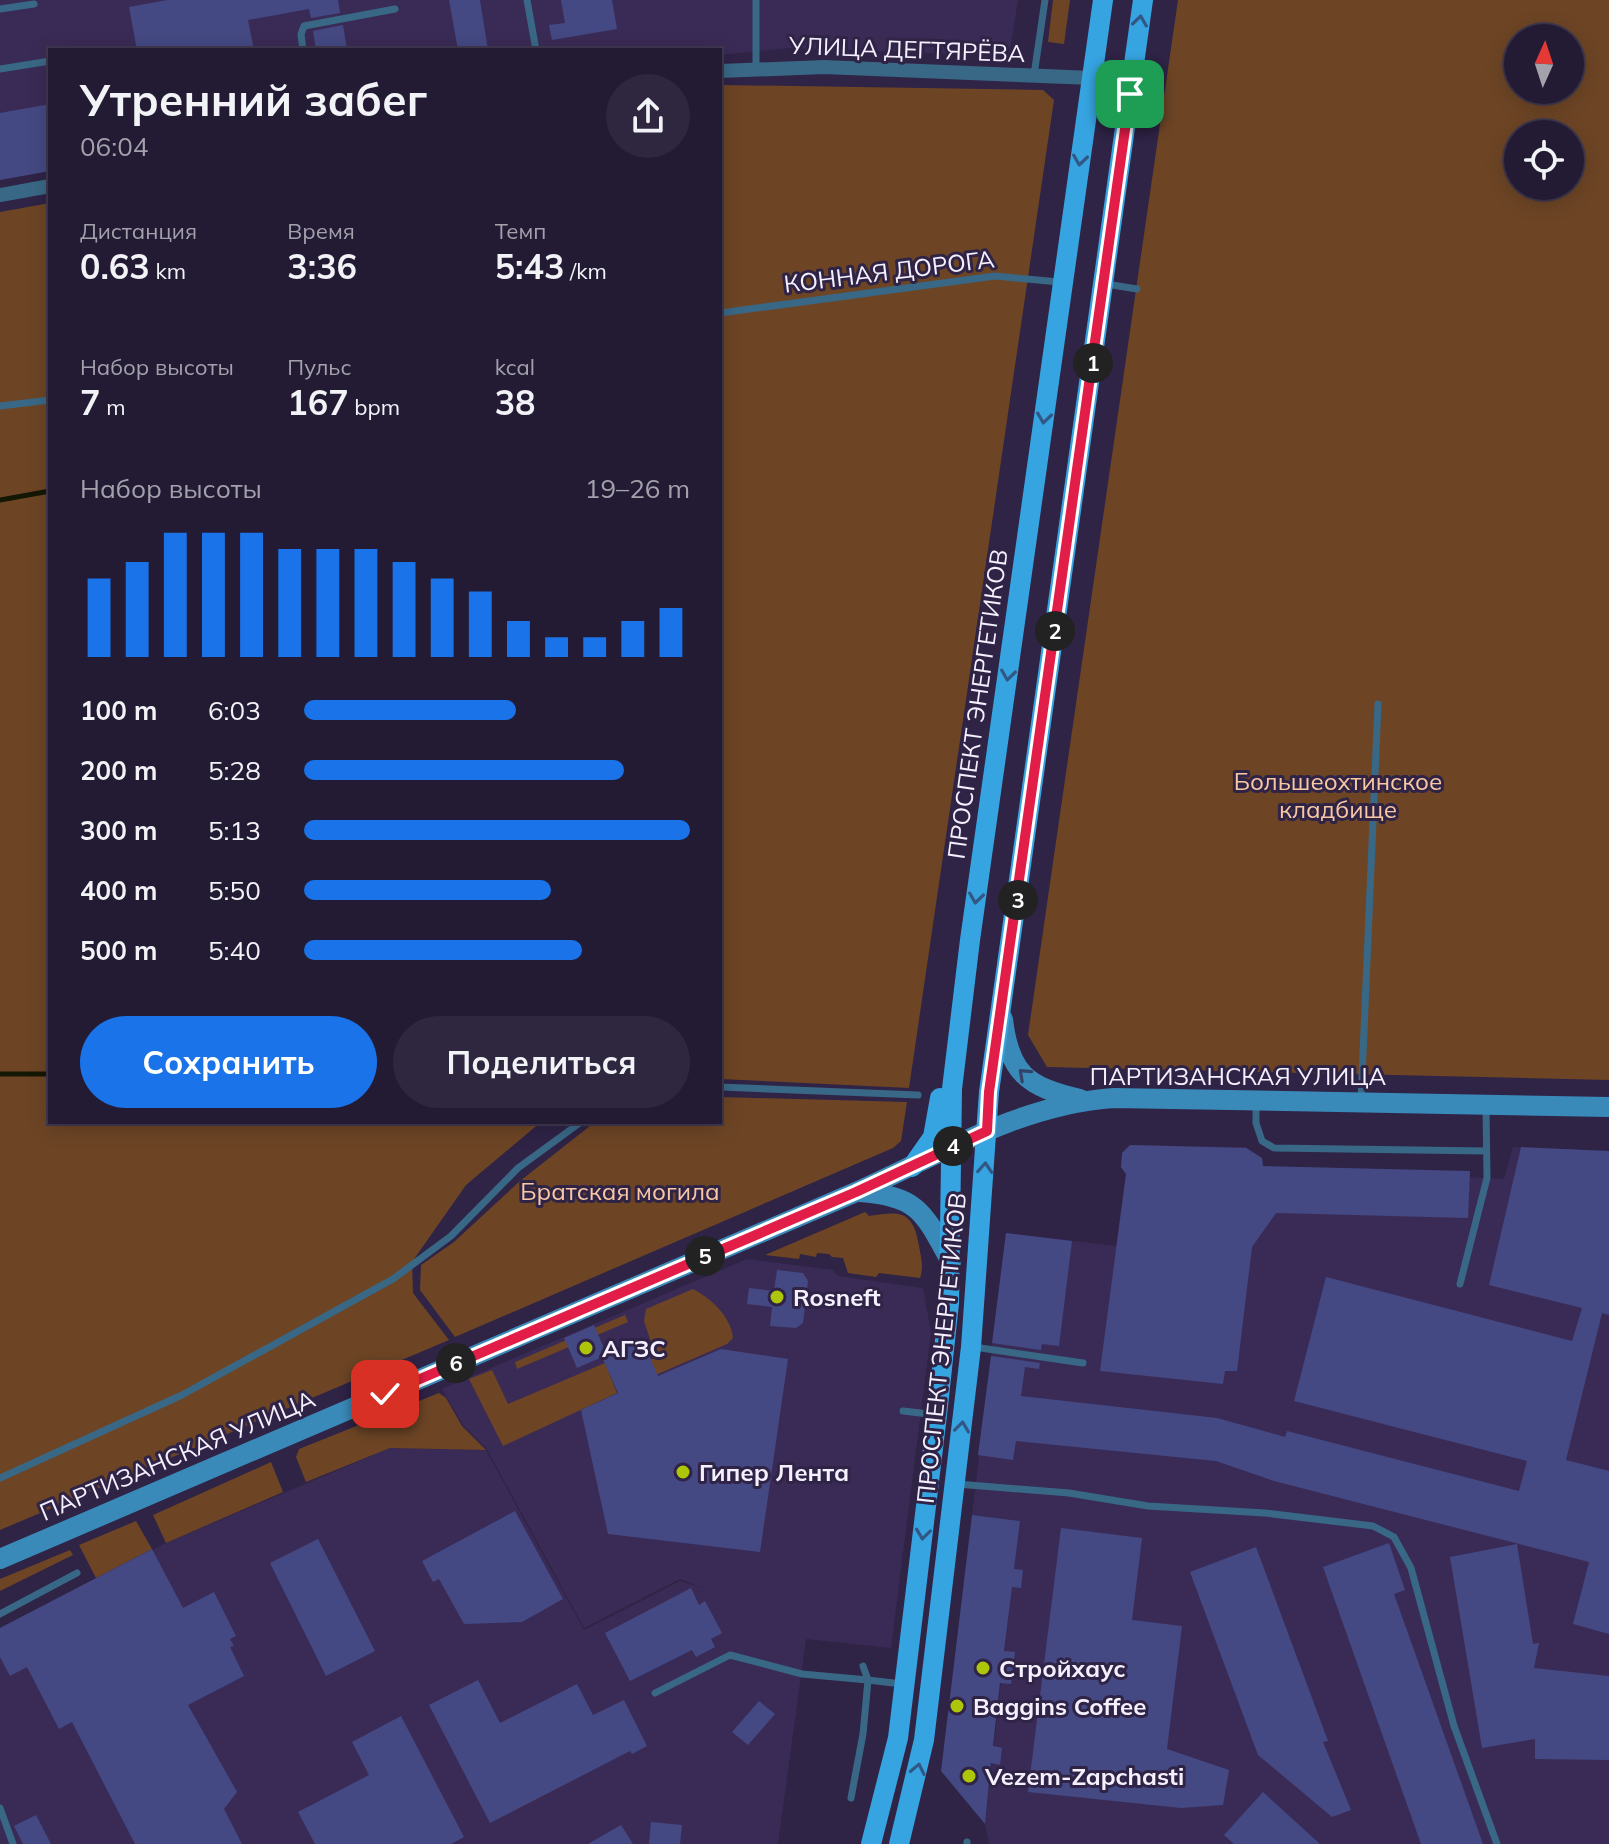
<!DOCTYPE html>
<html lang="ru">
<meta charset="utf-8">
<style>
body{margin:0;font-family:Mulish,sans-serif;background:#2f2740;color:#f1f3f6;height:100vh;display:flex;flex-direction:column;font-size:30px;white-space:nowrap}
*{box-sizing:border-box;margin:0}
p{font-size:26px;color:#a3a1ac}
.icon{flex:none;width:44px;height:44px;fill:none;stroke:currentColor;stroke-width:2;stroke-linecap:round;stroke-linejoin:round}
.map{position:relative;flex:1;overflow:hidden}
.sheet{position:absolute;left:48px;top:48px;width:674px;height:1076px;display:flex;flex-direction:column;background:#231a34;border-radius:0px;box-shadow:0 4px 20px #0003,0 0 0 2px #40384f}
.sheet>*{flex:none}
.needle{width:52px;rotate:3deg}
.controls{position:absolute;left:1504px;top:24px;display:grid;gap:16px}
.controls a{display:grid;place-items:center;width:80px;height:80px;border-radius:50%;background:#231a34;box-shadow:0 4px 20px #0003,0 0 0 2px #40384f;font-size:40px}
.pin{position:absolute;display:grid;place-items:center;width:68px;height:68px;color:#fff;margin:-34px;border-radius:16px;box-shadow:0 4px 12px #0006}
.km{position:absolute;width:40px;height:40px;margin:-20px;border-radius:50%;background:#222;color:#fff;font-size:22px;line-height:40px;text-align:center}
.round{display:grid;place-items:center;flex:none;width:84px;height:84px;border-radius:42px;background:#2f2740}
.head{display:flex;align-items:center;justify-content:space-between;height:136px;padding:0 32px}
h1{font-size:44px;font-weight:700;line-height:60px}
.metrics{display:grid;grid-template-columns:repeat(3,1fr);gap:12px;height:136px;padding:8px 32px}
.metrics div{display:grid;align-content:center}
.metrics b{font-size:34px;font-weight:700}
.metrics small{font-size:22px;font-weight:400}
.metrics p{font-size:22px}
.chart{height:224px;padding:16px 32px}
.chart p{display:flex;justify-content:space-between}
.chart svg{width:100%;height:144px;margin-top:8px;stroke:#1a73e8;stroke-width:6}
.button{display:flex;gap:16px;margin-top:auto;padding:16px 32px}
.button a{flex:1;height:92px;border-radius:48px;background:#1a73e8;color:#fff;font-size:32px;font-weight:700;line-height:92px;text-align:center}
.button a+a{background:#2f2740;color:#f1f3f6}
ul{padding:0 32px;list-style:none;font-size:26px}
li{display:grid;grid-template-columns:128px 96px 1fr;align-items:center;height:60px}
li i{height:20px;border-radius:10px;background:#1a73e8}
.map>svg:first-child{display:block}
.built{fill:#3a2b56}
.green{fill:#6d4525;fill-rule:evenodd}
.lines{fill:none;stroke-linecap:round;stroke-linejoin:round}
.stream{stroke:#141703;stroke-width:5}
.building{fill:#444983}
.lane{stroke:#396886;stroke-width:7}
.street{stroke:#396886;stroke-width:14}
.secondary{stroke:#3a8ab9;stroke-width:20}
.primary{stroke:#36a4e1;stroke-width:20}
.oneway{stroke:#325784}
.oneway2{stroke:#324268}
.route-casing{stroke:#fff;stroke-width:16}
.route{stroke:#e11d48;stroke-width:10}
.poi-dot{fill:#aec60a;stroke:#2f2346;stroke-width:3}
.labels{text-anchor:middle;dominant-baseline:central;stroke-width:6;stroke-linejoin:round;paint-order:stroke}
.street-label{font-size:24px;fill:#f4f0fe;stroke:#2f2346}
.park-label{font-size:24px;fill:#f9c7a2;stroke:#2f2346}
.poi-label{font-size:24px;font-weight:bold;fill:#f4f0fe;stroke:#2f2346;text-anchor:start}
</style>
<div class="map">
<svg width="1609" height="1844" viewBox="0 0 1609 1844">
<rect width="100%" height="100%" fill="#2f2346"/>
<path class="built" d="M 0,0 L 1018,0 L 1009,56 L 790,48 L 720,55 L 720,50 L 50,50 L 50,171 L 0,180 Z
M 1130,1145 L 1246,1147 L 1262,1158 L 1263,1166 L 1504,1179 L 1513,1147 L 1609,1151 L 1609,1844 L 989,1844 L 985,1824 L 1019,1521 L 972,1515 L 1006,1233 L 1116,1246 L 1126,1175 L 1121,1167 L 1122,1153 Z
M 747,1259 L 833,1270 L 838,1276 L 923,1288 L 931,1332 L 891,1648 L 806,1639 L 778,1844 L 0,1844 L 0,1628 L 166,1543 L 390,1448 L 486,1450 L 584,1630 L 680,1581 L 705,1589 L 680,1579 L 584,1628 L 487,1449 L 463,1425 L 442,1389 Z"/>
<path class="green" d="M 1053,0 L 1070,0 L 1064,44 L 1048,42 Z
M 1178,0 L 1609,0 L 1609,1080 L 1047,1067 L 1028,1035 ZM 1518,38 L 1570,38 L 1570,90 L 1518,90 ZM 1518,134 L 1570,134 L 1570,186 L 1518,186 Z
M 722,85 L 1043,90 L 1054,100 L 909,1088 L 720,1079 Z
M 50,203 L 50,1122 L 541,1122 L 466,1185 L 412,1262 L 413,1293 L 449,1340 L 0,1530 L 0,212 Z
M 720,1097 L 907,1102 L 901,1141 L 893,1148 L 455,1337 L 420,1290 L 421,1265 L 454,1242 L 520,1181 L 595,1122 L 720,1122 Z
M 865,1212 L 869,1216 C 900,1211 913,1210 919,1246 C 921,1257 924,1267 920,1278 L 879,1273 L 876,1277 L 848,1273 L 843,1258 L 832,1257 L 829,1254 L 817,1253 L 816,1257 L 800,1254 L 799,1259 L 765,1255 Z
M 693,1289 C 712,1299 731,1317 733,1338 L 727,1344 L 621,1390 L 620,1374 L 656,1357 L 644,1321 L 646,1309 Z
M 625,1315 L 628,1322 L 517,1369 L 515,1362 Z
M 605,1363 L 617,1393 L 503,1446 L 469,1379 L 492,1370 L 508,1404 Z
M 439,1393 L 446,1398 L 462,1426 L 486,1450 L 390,1448 L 306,1482 L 296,1457 L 299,1449 Z
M 271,1462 L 283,1492 L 166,1543 L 153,1515 Z
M 136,1521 L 152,1549 L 96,1578 L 79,1545 Z
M 70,1550 L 73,1555 L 0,1591 L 0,1579 Z"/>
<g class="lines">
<path class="stream" d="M 0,500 L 50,491
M 0,1074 L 50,1074"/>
</g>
<path class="building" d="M 167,0 L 338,0 L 340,13 L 311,18 L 309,9 L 248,20 L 254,50 L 137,50 L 129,7 Z
M 449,0 L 480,0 L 488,50 L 458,50 Z
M 561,0 L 612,0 L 617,29 L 552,40 L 549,25 L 565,23 Z
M 343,25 L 347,50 L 316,50 L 313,31 Z
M 50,104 L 50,171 L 0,180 L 0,113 Z
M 1130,1145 L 1246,1148 L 1262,1158 L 1263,1166 L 1470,1171 L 1468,1218 L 1276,1213 L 1252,1247 L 1237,1371 L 1225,1371 L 1223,1384 L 1100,1371 L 1126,1174 L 1121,1167 L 1122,1153 Z
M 1521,1147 L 1609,1151 L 1609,1315 L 1602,1313 L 1566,1460 L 1609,1471 L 1609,1634 L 1573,1624 L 1589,1562 L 1274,1481 L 1216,1461 L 1016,1441 L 1013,1460 L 978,1455 L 991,1356 L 1040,1363 L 1039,1369 L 1025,1367 L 1021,1396 L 1217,1418 L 1285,1437 L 1287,1431 L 1519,1491 L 1527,1461 L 1294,1401 L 1326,1277 L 1572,1341 L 1582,1308 L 1489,1285 Z
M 1006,1233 L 1072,1241 L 1059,1346 L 1042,1344 L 1041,1350 L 992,1343 Z
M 777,1270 L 803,1273 L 808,1281 L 803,1323 L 796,1328 L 770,1326 L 772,1307 L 747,1304 L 749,1288 L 774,1291 Z
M 594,1325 L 607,1355 L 577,1368 L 564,1338 Z
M 642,1339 L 658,1376 L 721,1349 L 788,1359 L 760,1552 L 608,1534 L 581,1410 L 618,1393 L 602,1357 Z
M 515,1511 L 563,1599 L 522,1622 L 464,1624 L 439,1579 L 433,1582 L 422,1561 Z
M 972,1515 L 1020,1521 L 1014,1569 L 1023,1570 L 1021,1588 L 1012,1587 L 1004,1651 L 1015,1652 L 1011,1684 L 1000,1683 L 993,1746 L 1002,1748 L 1000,1765 L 991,1763 L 985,1824 L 941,1771 Z
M 1061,1528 L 1142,1538 L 1132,1620 L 1182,1626 L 1167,1749 L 1229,1770 L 1223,1805 L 1181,1808 L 1028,1792 Z
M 318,1539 L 375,1651 L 326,1676 L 270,1563 Z
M 1389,1543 L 1405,1590 L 1394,1594 L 1483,1844 L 1421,1844 L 1323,1567 Z
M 1517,1544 L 1533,1644 L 1539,1643 L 1534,1668 L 1609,1676 L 1609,1760 L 1535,1759 L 1535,1739 L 1482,1748 L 1450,1557 Z
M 1256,1547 L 1328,1741 L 1323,1742 L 1351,1810 L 1332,1817 L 1258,1755 L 1190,1572 Z
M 152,1549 L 183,1608 L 214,1592 L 236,1636 L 230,1639 L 234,1646 L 230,1647 L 244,1676 L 188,1705 L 237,1792 L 224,1809 L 242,1844 L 135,1844 L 72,1722 L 59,1729 L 27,1667 L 10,1676 L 0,1657 L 0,1628 Z
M 691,1588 L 699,1605 L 705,1601 L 722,1633 L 711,1639 L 715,1647 L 696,1657 L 692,1650 L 630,1681 L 605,1633 Z
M 478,1680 L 500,1723 L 577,1684 L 593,1715 L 624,1700 L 647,1746 L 632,1754 L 630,1751 L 490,1823 L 429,1705 Z
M 759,1701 L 775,1714 L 748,1745 L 732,1732 Z
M 401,1716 L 464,1837 L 451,1844 L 315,1844 L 298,1812 L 369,1775 L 352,1742 Z
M 1263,1792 L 1320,1844 L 1234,1844 L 1224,1835 Z
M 36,1815 L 51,1844 L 23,1844 L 14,1826 Z
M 651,1822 L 682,1825 L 680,1844 L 649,1844 Z
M 621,1825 L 633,1844 L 588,1844 Z"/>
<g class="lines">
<path class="lane" d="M 527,0 L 536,50
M 0,9 L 34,4
M 303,50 L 301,34 L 304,26 L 395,9
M 756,68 L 756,0
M 0,69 L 50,61
M 1034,75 L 1045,0
M 1106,284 L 1137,289
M 720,313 L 995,276 L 1059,282
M 0,406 L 50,400
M 720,1087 L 918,1095
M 1361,1101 L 1378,704
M 1256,1103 L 1256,1123 L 1262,1141 L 1274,1148 L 1486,1151
M 1460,1284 L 1487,1178 L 1486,1107
M 974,1347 L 1083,1363
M 903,1411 L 937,1415
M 0,1478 L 182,1395 L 393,1279 L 451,1236 L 518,1168 L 581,1122
M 957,1484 L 1069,1493 L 1148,1506 L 1265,1513 L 1373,1526 L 1394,1537 L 1411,1568 L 1454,1726 L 1497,1844
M 0,1614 L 77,1573
M 863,1666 L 868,1680 L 902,1684
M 655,1693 L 730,1655 L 802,1674 L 868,1680 L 863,1734 L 851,1798
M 0,1808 L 13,1844
M 967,1844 L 967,1842"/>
<path class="street" d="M 720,71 L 824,67 L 1092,78
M 0,195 L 50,186"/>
<path class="secondary" d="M 1003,1019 C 1009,1073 1027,1087 1080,1099
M 860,1192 C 919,1196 924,1213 951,1262
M 0,1559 L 856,1192 C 939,1155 1021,1104 1114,1098 L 1609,1107"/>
<path class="primary" d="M 912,1167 L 933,1137 L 940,1098
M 871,1844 L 898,1738 L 937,1415 L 949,1303 L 952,1089 L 970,940 L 1103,0
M 899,1844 L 924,1740 L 971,1347 L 989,1092 L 1143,0"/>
</g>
<defs><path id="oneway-chevron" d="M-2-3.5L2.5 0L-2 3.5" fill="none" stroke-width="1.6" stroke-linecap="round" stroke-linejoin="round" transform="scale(2)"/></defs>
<g class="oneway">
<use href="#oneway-chevron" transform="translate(1140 21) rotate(-82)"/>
<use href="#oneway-chevron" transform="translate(1080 160) rotate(98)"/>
<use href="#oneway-chevron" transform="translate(1044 418) rotate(98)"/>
<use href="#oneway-chevron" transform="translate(1008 675) rotate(98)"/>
<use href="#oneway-chevron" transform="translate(976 898) rotate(98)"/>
<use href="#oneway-chevron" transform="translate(985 1168) rotate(-86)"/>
<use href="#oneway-chevron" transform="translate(962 1427) rotate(-83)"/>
<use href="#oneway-chevron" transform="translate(923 1534) rotate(97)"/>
<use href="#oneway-chevron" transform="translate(918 1769) rotate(-78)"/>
</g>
<use class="oneway2" href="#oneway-chevron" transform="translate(1024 1074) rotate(-137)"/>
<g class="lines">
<g class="route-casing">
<path id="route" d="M 385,1394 L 856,1192 L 987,1131 L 989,1092 L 1130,94"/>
</g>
<use href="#route" class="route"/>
</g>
<g class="poi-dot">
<circle cx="777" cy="1297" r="8"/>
<circle cx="586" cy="1348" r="8"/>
<circle cx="683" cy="1472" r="8"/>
<circle cx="983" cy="1668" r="8"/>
<circle cx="957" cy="1706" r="8"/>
<circle cx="969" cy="1776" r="8"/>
</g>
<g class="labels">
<g class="street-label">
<text transform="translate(907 49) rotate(2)">УЛИЦА ДЕГТЯРЁВА</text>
<text transform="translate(889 271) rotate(-7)">КОННАЯ ДОРОГА</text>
<text transform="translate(977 704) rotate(-82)">ПРОСПЕКТ ЭНЕРГЕТИКОВ</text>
<text x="1238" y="1076">ПАРТИЗАНСКАЯ УЛИЦА</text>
<text transform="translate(941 1348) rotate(-84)">ПРОСПЕКТ ЭНЕРГЕТИКОВ</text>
<text transform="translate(177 1455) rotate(-23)">ПАРТИЗАНСКАЯ УЛИЦА</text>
</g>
<g class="park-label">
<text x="1338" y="781">Большеохтинское<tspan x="1338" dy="28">кладбище</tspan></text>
<text x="620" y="1191">Братская могила</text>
</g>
<g class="poi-label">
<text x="793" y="1297">Rosneft</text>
<text x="602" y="1348">АГЗС</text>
<text x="699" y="1472">Гипер Лента</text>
<text x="999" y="1668">Стройхаус</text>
<text x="973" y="1706">Baggins Coffee</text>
<text x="985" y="1776">Vezem-Zapchasti</text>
</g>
</g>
</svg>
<div class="controls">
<a><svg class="needle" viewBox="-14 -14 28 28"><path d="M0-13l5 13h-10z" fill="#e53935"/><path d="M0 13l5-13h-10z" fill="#a3a1ac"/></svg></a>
<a><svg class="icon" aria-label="locate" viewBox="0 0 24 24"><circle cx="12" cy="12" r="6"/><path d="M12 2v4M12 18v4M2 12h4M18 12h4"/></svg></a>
</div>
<div class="pin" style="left:1130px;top:94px;background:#1e9e55"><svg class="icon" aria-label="arrive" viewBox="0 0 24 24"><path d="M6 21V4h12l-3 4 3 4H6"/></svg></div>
<div class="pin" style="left:385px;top:1394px;background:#d93025"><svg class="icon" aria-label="check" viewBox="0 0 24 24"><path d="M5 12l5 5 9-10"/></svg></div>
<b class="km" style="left:1093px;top:363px">1</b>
<b class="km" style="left:1055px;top:631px">2</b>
<b class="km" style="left:1018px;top:900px">3</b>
<b class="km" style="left:953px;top:1146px">4</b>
<b class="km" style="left:705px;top:1256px">5</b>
<b class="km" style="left:456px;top:1363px">6</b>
<section class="sheet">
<div class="head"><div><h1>Утренний забег</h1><p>06:04</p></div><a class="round"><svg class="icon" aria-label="share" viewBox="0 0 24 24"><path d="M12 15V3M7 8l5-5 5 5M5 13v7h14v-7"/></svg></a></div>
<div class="metrics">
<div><p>Дистанция</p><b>0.63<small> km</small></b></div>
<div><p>Время</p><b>3:36</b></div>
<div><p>Темп</p><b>5:43<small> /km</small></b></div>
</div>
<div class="metrics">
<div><p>Набор высоты</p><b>7<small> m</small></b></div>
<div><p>Пульс</p><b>167<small> bpm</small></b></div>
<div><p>kcal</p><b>38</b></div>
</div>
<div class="chart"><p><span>Набор высоты</span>19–26 m</p>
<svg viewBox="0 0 160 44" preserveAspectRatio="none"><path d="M5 44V20M15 44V15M25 44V6M35 44V6M45 44V6M55 44V11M65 44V11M75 44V11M85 44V15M95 44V20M105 44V24M115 44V33M125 44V38M135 44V38M145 44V33M155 44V29"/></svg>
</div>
<ul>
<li><b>100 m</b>6:03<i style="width:55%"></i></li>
<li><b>200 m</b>5:28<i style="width:83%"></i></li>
<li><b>300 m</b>5:13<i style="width:100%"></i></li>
<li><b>400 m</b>5:50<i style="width:64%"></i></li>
<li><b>500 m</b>5:40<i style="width:72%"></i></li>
</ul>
<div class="button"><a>Сохранить</a><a>Поделиться</a></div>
</section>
</div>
